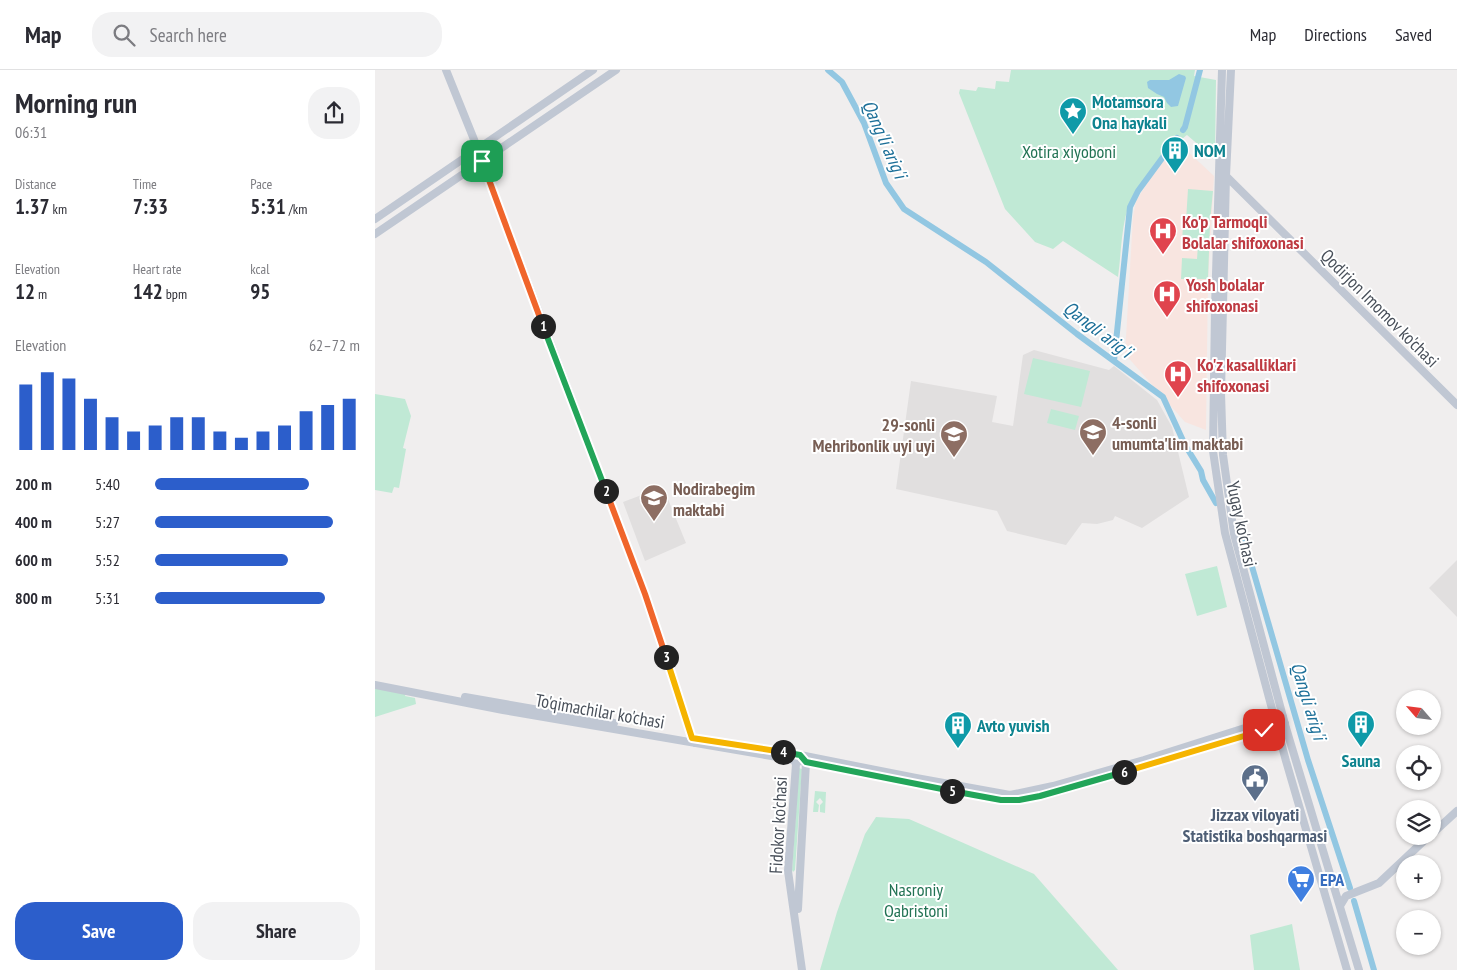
<!DOCTYPE html>
<meta charset="utf-8">
<style>
body{margin:0;font-family:"PT Sans Narrow",sans-serif;background:#f2f2f3;color:#2b2b33;height:100vh;display:flex;flex-direction:column;font-size:19px;white-space:nowrap}
*{box-sizing:border-box;margin:0}
p{font-size:16px;color:#7c7c81}
.icon{flex:none;width:28px;height:28px;fill:none;stroke:currentColor;stroke-width:2;stroke-linecap:round;stroke-linejoin:round}
.map{position:relative;flex:1;overflow:hidden}
.panel{display:flex;flex-direction:column;background:#fff;width:375px}
.panel>*{flex:none}
.needle{width:32px;rotate:298deg}
.controls{position:absolute;left:1021px;top:620px;display:grid;gap:10px}
.controls a{display:grid;place-items:center;width:45px;height:45px;border-radius:50%;background:#fff;box-shadow:0 1px 4px #0004;font-size:25px}
.pin{position:absolute;display:grid;place-items:center;width:42px;height:42px;color:#fff;margin:-21px;border-radius:10px;box-shadow:0 2px 8px #0006}
.km{position:absolute;width:25px;height:25px;margin:-12px;border-radius:50%;background:#222;color:#fff;font-size:14px;line-height:25px;text-align:center}
.round{display:grid;place-items:center;flex:none;width:52px;height:52px;border-radius:20px;background:#f2f2f3}
.headline{display:flex;align-items:center;justify-content:space-between;height:85px;padding:0 15px}
h1{font-size:28px;font-weight:800;line-height:38px}
.figures{display:grid;grid-template-columns:repeat(3,1fr);gap:8px;height:85px;padding:5px 15px}
.figures div{display:grid;align-content:center}
.figures b{font-size:21px;font-weight:800}
.figures small{font-size:14px;font-weight:400}
.figures p{font-size:14px}
.chart{height:140px;padding:10px 15px}
.chart p{display:flex;justify-content:space-between}
.chart svg{width:100%;height:90px;margin-top:5px;stroke:#2c5ecb;stroke-width:6}
.cta{display:flex;gap:10px;margin-top:auto;padding:10px 15px}
.cta a{flex:1;height:58px;border-radius:20px;background:#2c5ecb;color:#fff;font-size:20px;font-weight:800;line-height:58px;text-align:center}
.cta a+a{background:#f2f2f3;color:#2b2b33}
ul{padding:0 15px;list-style:none;font-size:16px}
li{display:grid;grid-template-columns:80px 60px 1fr;align-items:center;height:38px}
li i{height:12px;border-radius:6px;background:#2c5ecb}
header{display:flex;align-items:center;gap:30px;box-sizing:border-box;height:70px;padding:0 25px;background:#fff;border-bottom:1px solid #e1e1e2}
header strong{font-size:24px}
nav{display:flex;gap:28px;margin-inline-start:auto;font-size:18px}
.search{width:350px;height:45px;background:#f2f2f3;display:flex;align-items:center;gap:12px;box-sizing:border-box;padding:0 18px;border-radius:20px;color:#7c7c81;font-size:19px}
main{display:flex;flex:1;min-height:0}
.map>svg:first-child{display:block}
.education{fill:#e1dfdf}
.medical{fill:#f8e5e0}
.green{fill:#c0e9d5}
.water{fill:#92c7e2}
.lines{fill:none;stroke-linecap:round;stroke-linejoin:round}
.canal{stroke:#92c7e2;stroke-width:6}
.secondary{stroke:#c0c7d3;stroke-width:8}
.split-1-casing{stroke:#fff;stroke-width:10}
.split-2-casing{stroke:#fff;stroke-width:10}
.split-3-casing{stroke:#fff;stroke-width:10}
.split-4-casing{stroke:#fff;stroke-width:10}
.split-5-casing{stroke:#fff;stroke-width:10}
.split-6-casing{stroke:#fff;stroke-width:10}
.split-7-casing{stroke:#fff;stroke-width:10}
.split-1{stroke:#f0652b;stroke-width:6}
.split-2{stroke:#22a559;stroke-width:6}
.split-3{stroke:#f0652b;stroke-width:6}
.split-4{stroke:#f5b400;stroke-width:6}
.split-5{stroke:#22a559;stroke-width:6}
.split-6{stroke:#22a559;stroke-width:6}
.split-7{stroke:#f5b400;stroke-width:6}
.labels{text-anchor:middle;dominant-baseline:central;stroke-width:4;stroke-linejoin:round;paint-order:stroke}
.culture-label{font-size:18px;font-weight:bold;fill:#0d838f;stroke:#fff;text-anchor:start}
.park-label{font-size:18px;fill:#217253;stroke:#fff}
.health-label{font-size:18px;font-weight:bold;fill:#be3a42;stroke:#fff;text-anchor:start}
.street-label{font-size:18px;fill:#484f59;stroke:#fff}
.education-label{font-size:18px;font-weight:bold;fill:#785e54;stroke:#fff;text-anchor:start}
.service-label{font-size:18px;font-weight:bold;fill:#4e5e75;stroke:#fff}
.shop-label{font-size:18px;font-weight:bold;fill:#366cbe;stroke:#fff;text-anchor:start}
.water-label{font-size:19px;font-style:italic;fill:#1c6f98;stroke:#fff}
</style>
<header>
<strong>Map</strong>
<div class="search"><svg class="icon" aria-label="search" viewBox="0 0 24 24"><circle cx="10" cy="10" r="6"/><path d="M15 15l6 6"/></svg>Search here</div>
<nav><a>Map</a><a>Directions</a><a>Saved</a></nav>
</header>
<main>
<section class="panel">
<div class="headline"><div><h1>Morning run</h1><p>06:31</p></div><a class="round"><svg class="icon" aria-label="share" viewBox="0 0 24 24"><path d="M12 15V3M7 8l5-5 5 5M5 13v7h14v-7"/></svg></a></div>
<div class="figures">
<div><p>Distance</p><b>1.37<small> km</small></b></div>
<div><p>Time</p><b>7:33</b></div>
<div><p>Pace</p><b>5:31<small> /km</small></b></div>
</div>
<div class="figures">
<div><p>Elevation</p><b>12<small> m</small></b></div>
<div><p>Heart rate</p><b>142<small> bpm</small></b></div>
<div><p>kcal</p><b>95</b></div>
</div>
<div class="chart"><p><span>Elevation</span>62–72 m</p>
<svg viewBox="0 0 160 44" preserveAspectRatio="none"><path d="M5 44V12M15 44V6M25 44V9M35 44V19M45 44V28M55 44V35M65 44V32M75 44V28M85 44V28M95 44V35M105 44V38M115 44V35M125 44V32M135 44V25M145 44V22M155 44V19"/></svg>
</div>
<ul>
<li><b>200 m</b>5:40<i style="width:75%"></i></li>
<li><b>400 m</b>5:27<i style="width:87%"></i></li>
<li><b>600 m</b>5:52<i style="width:65%"></i></li>
<li><b>800 m</b>5:31<i style="width:83%"></i></li>
</ul>
<div class="cta"><a>Save</a><a>Share</a></div>
</section>
<div class="map">
<svg width="1082" height="900" viewBox="0 0 1082 900">
<rect width="100%" height="100%" fill="#f0eeee"/>
<path class="education" d="M 659,280 L 734,300 L 739,296 L 782,330 L 797,357 L 814,427 L 767,458 L 740,446 L 738,450 L 722,454 L 707,453 L 691,475 L 632,461 L 622,441 L 521,419 L 536,311 L 622,326 L 617,352 L 638,356 L 648,285 Z
M 288,417 L 311,473 L 270,491 L 248,432 Z
M 1082,490 L 1082,547 L 1054,518 Z"/>
<path class="medical" d="M 802,75 L 810,79 L 839,106 L 833,212 L 831,360 L 810,352 L 750,284 L 758,147 L 761,131 L 782,98 Z"/>
<path class="green" d="M 636,0 L 820,0 L 819,6 L 841,10 L 840,89 L 812,65 C 802,71 755,131 752,141 C 746,162 746,186 743,207 L 688,171 L 678,179 L 660,172 L 630,139 L 584,23 L 585,19 L 601,21 L 603,17 L 620,19 L 621,11 L 634,12 Z
M 813,119 L 838,121 L 835,152 L 811,151 Z
M 808,154 L 835,155 L 833,209 L 806,209 L 807,188 L 822,189 L 823,175 L 807,174 Z
M 658,288 L 715,301 L 706,337 L 649,324 Z
M 0,324 L 30,329 L 36,346 L 28,378 L 31,379 L 24,418 L 19,417 L 17,423 L 0,420 Z
M 676,339 L 704,346 L 700,360 L 672,353 Z
M 842,496 L 852,537 L 822,546 L 810,504 Z
M 0,618 L 31,623 L 30,626 L 40,628 L 41,634 L 0,647 Z
M 424,698 L 427,699 L 420,800 L 418,802 L 417,800 Z
M 440,721 L 451,722 L 450,743 L 445,742 L 445,735 L 448,732 L 445,728 L 441,732 L 444,735 L 443,742 L 438,742 Z
M 501,747 L 534,749 L 659,804 L 743,900 L 445,900 L 462,842 L 490,764 Z
M 917,854 L 925,900 L 879,900 L 875,865 Z"/>
<path class="water" d="M 804,4 L 810,6 L 811,8 L 803,36 L 796,37 L 792,33 L 789,27 L 782,24 L 773,18 L 772,12 L 775,10 L 794,10 Z"/>
<g class="lines">
<path class="canal" d="M 453,0 L 467,12 L 489,53 L 511,113 L 529,139 L 611,192 L 702,264 L 788,327 L 810,375 L 826,401 L 828,410 L 841,433
M 808,60 L 810,57 L 825,0
M 739,291 L 755,137 L 763,121 L 802,68
M 860,455 L 869,469 L 933,690 L 975,818
M 979,831 L 999,900"/>
<path class="secondary" d="M 71,0 L 98,67 L 270,524 L 319,673
M 847,0 L 840,238 L 838,381 L 850,463 L 911,691 L 972,900
M 856,0 L 851,106 L 846,323 L 848,385 L 859,464 L 911,658 L 984,900
M 849,104 L 1082,335
M 0,149 L 218,0
M 0,164 L 241,0
M 0,615 L 128,640 L 431,692 L 630,731 L 665,726 L 824,680 L 910,653
M 90,627 L 239,653
M 356,674 L 425,685 L 541,708 L 635,725 L 678,716 L 769,690 L 908,646
M 417,687 L 421,694 L 413,801 L 427,900
M 1058,763 L 1082,741
M 965,836 L 971,826 L 1004,813 L 1054,766
M 423,839 L 431,692 L 430,689"/>
</g>
<g class="lines">
<g class="split-1-casing">
<path id="split-1" d="M 107,91 L 168,256"/>
</g>
<g class="split-2-casing">
<path id="split-2" d="M 168,256 L 231,421"/>
</g>
<g class="split-3-casing">
<path id="split-3" d="M 231,421 L 270,524 L 291,587"/>
</g>
<g class="split-4-casing">
<path id="split-4" d="M 291,587 L 317,668 L 408,682"/>
</g>
<g class="split-5-casing">
<path id="split-5" d="M 408,682 L 425,685 L 431,692 L 577,721"/>
</g>
<g class="split-6-casing">
<path id="split-6" d="M 577,721 L 626,730 L 644,730 L 665,726 L 749,702"/>
</g>
<g class="split-7-casing">
<path id="split-7" d="M 749,702 L 889,660"/>
</g>
<use href="#split-1" class="split-1"/>
<use href="#split-2" class="split-2"/>
<use href="#split-3" class="split-3"/>
<use href="#split-4" class="split-4"/>
<use href="#split-5" class="split-5"/>
<use href="#split-6" class="split-6"/>
<use href="#split-7" class="split-7"/>
</g>
<defs>
<g id="sight-pin" transform="scale(1.4375)"><path d="M0 17L-7.5 6A9.5 9.5 0 1 1 7.5 6Z" fill="#0f9aa8" stroke="#fff"/><path d="M0-6L1.8-2.2L6-1.7L2.9 1.2L3.7 5.4L0 3.3L-3.7 5.4L-2.9 1.2L-6-1.7L-1.8-2.2Z" fill="#fff"/></g>
<g id="building-pin" transform="scale(1.4375)"><path d="M0 17L-7.5 6A9.5 9.5 0 1 1 7.5 6Z" fill="#0f9aa8" stroke="#fff"/><path d="M-4-6H4V6H1V3H-1V6H-4ZM-2.5-4.3h1.7v1.8h-1.7ZM.8-4.3h1.7v1.8H.8ZM-2.5-1h1.7V.8h-1.7ZM.8-1h1.7V.8H.8Z" fill="#fff"/></g>
<g id="hospital-pin" transform="scale(1.4375)"><path d="M0 17L-7.5 6A9.5 9.5 0 1 1 7.5 6Z" fill="#e0444e" stroke="#fff"/><path d="M-5-5h3v3.5h4V-5h3V5h-3V1.5h-4V5h-3Z" fill="#fff"/></g>
<g id="school-pin" transform="scale(1.4375)"><path d="M0 17L-7.5 6A9.5 9.5 0 1 1 7.5 6Z" fill="#8d6e63" stroke="#fff"/><path d="M0-5L7-2L0 1L-7-2ZM-4 1L0 2.5L4 1V4Q0 6-4 4Z" fill="#fff"/></g>
<g id="civic-pin" transform="scale(1.4375)"><path d="M0 17L-7.5 6A9.5 9.5 0 1 1 7.5 6Z" fill="#5c6f8a" stroke="#fff"/><path d="M-.6-6.5H3V-4.5H.6V-3L4-1V1h2V6H-6V1h2V-1L-.6-3ZM-1.2 2.5V6h2.4V2.5Z" fill="#fff"/></g>
<g id="supermarket-pin" transform="scale(1.4375)"><path d="M0 17L-7.5 6A9.5 9.5 0 1 1 7.5 6Z" fill="#3f7fe0" stroke="#fff"/><path d="M-6-5.5h2.5l.6 2H6L4.5 2H-2.5L-4.4-4H-6ZM-1.5 3.2a1.3 1.3 0 1 0 .1 0ZM3 3.2a1.3 1.3 0 1 0 .1 0Z" fill="#fff"/></g>
</defs>
<g fill-rule="evenodd">
<use href="#sight-pin" x="698" y="41"/>
<use href="#building-pin" x="800" y="80"/>
<use href="#hospital-pin" x="788" y="161"/>
<use href="#hospital-pin" x="792" y="224"/>
<use href="#hospital-pin" x="803" y="304"/>
<use href="#school-pin" x="718" y="362"/>
<use href="#school-pin" x="579" y="364"/>
<use href="#school-pin" x="279" y="428"/>
<use href="#building-pin" x="986" y="654"/>
<use href="#building-pin" x="583" y="655"/>
<use href="#civic-pin" x="880" y="708"/>
<use href="#supermarket-pin" x="926" y="809"/>
</g>
<g class="labels">
<g class="culture-label">
<text x="717" y="31">Motamsora<tspan x="717" dy="21">Ona haykali</tspan></text>
<text x="819" y="80">NOM</text>
<text x="602" y="655">Avto yuvish</text>
<text x="986" y="690" text-anchor="middle">Sauna</text>
</g>
<g class="park-label">
<text x="694" y="81">Xotira xiyoboni</text>
<text x="541" y="819">Nasroniy<tspan x="541" dy="21">Qabristoni</tspan></text>
</g>
<g class="health-label">
<text x="807" y="151">Ko'p Tarmoqli<tspan x="807" dy="21">Bolalar shifoxonasi</tspan></text>
<text x="811" y="214">Yosh bolalar<tspan x="811" dy="21">shifoxonasi</tspan></text>
<text x="822" y="294">Ko'z kasalliklari<tspan x="822" dy="21">shifoxonasi</tspan></text>
</g>
<g class="street-label">
<text transform="translate(1005 238) rotate(45)">Qodirjon Imomov ko'chasi</text>
<text transform="translate(867 454) rotate(78)">Yugay ko'chasi</text>
<text transform="translate(225 641) rotate(10)">To'qimachilar ko'chasi</text>
<text transform="translate(403 755) rotate(-87)">Fidokor ko'chasi</text>
</g>
<g class="education-label">
<text x="737" y="352">4-sonli<tspan x="737" dy="21">umumta'lim maktabi</tspan></text>
<text x="560" y="354" text-anchor="end">29-sonli<tspan x="560" dy="21">Mehribonlik uyi uyi</tspan></text>
<text x="298" y="418">Nodirabegim<tspan x="298" dy="21">maktabi</tspan></text>
</g>
<g class="service-label">
<text x="880" y="744">Jizzax viloyati<tspan x="880" dy="21">Statistika boshqarmasi</tspan></text>
</g>
<g class="shop-label">
<text x="945" y="809">EPA</text>
</g>
<g class="water-label">
<text transform="translate(510 69) rotate(66)">Qang'li arig'i</text>
<text transform="translate(723 259) rotate(37)">Qangli arig'i</text>
<text transform="translate(934 631) rotate(73)">Qangli arig'i</text>
</g>
</g>
</svg>
<div class="controls">
<a><svg class="needle" viewBox="-14 -14 28 28"><path d="M0-13l5 13h-10z" fill="#e53935"/><path d="M0 13l5-13h-10z" fill="#7c7c81"/></svg></a>
<a><svg class="icon" aria-label="locate" viewBox="0 0 24 24"><circle cx="12" cy="12" r="6"/><path d="M12 2v4M12 18v4M2 12h4M18 12h4"/></svg></a>
<a><svg class="icon" aria-label="layers" viewBox="0 0 24 24"><path d="M12 4l9 5-9 5-9-5zM3 14l9 5 9-5"/></svg></a>
<a>+</a>
<a>−</a>
</div>
<div class="pin" style="left:107px;top:91px;background:#1e9e55"><svg class="icon" aria-label="arrive" viewBox="0 0 24 24"><path d="M6 21V4h12l-3 4 3 4H6"/></svg></div>
<div class="pin" style="left:889px;top:660px;background:#d93025"><svg class="icon" aria-label="check" viewBox="0 0 24 24"><path d="M5 12l5 5 9-10"/></svg></div>
<b class="km" style="left:168px;top:256px">1</b>
<b class="km" style="left:231px;top:421px">2</b>
<b class="km" style="left:291px;top:587px">3</b>
<b class="km" style="left:408px;top:682px">4</b>
<b class="km" style="left:577px;top:721px">5</b>
<b class="km" style="left:749px;top:702px">6</b>
</div>
</main>
